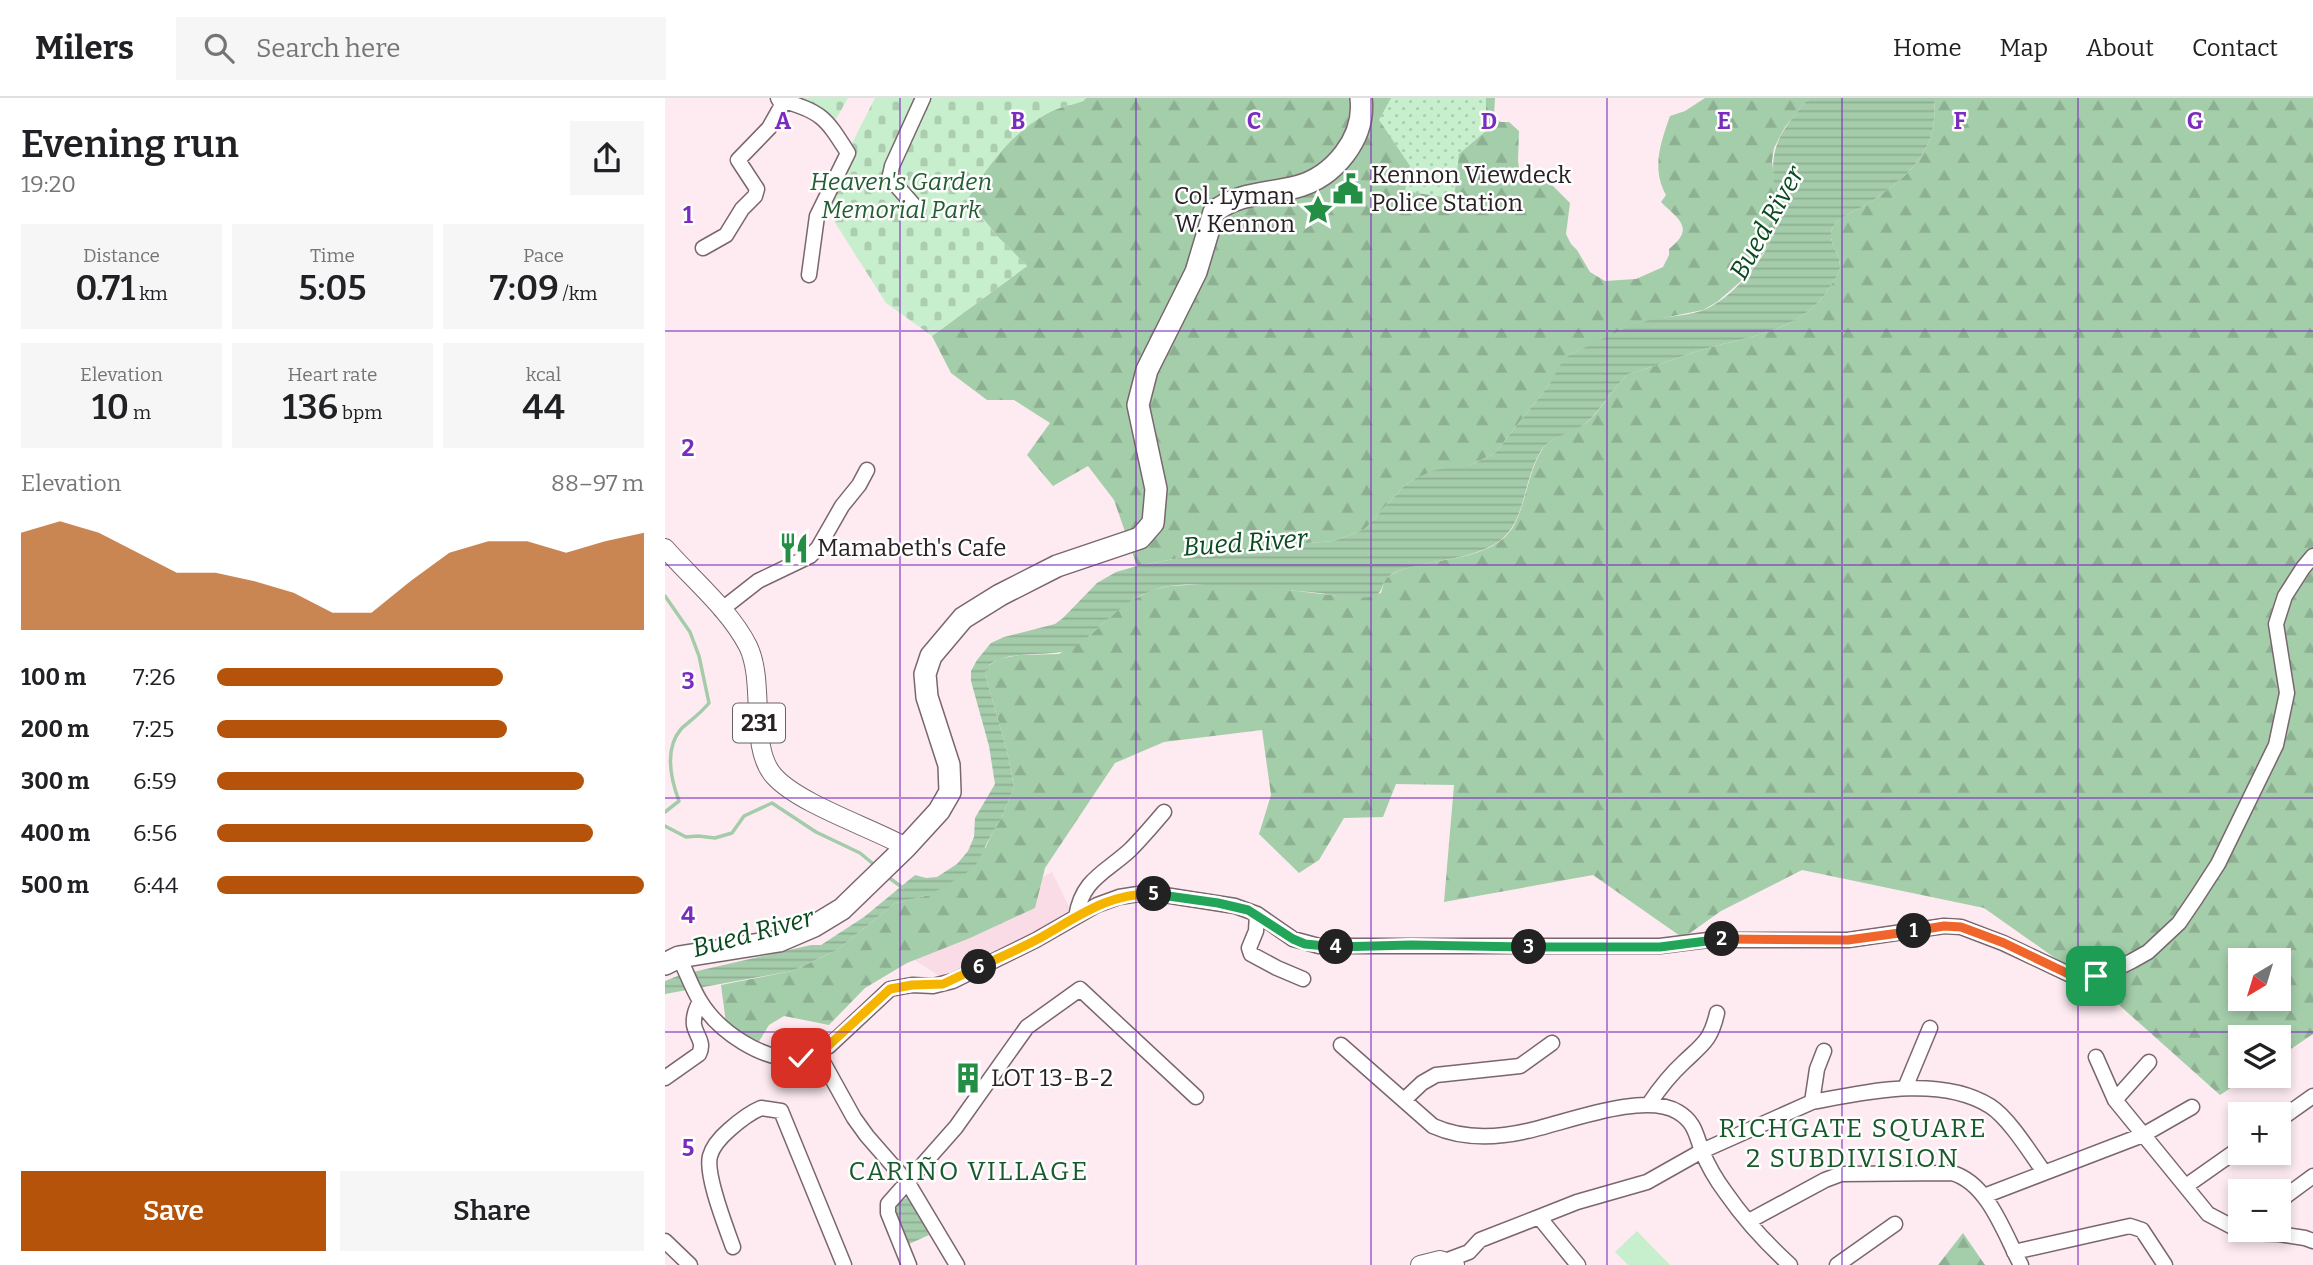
<!DOCTYPE html>
<meta charset="utf-8">
<style>
body{margin:0;font-family:Bitter,serif;background:#f6f6f6;color:#202124;height:100vh;display:flex;flex-direction:column;font-size:26px;white-space:nowrap}
*{box-sizing:border-box;margin:0}
p{font-size:23px;color:#757577}
.icon{flex:none;width:38px;height:38px;fill:none;stroke:currentColor;stroke-width:2;stroke-linecap:round;stroke-linejoin:round}
.map{position:relative;flex:1;overflow:hidden}
.side{display:flex;flex-direction:column;background:#fff;width:665px}
.side>*{flex:none}
.needle{width:46px;rotate:218deg}
.controls{position:absolute;left:1563px;top:850px;display:grid;gap:14px}
.controls a{display:grid;place-items:center;width:63px;height:63px;border-radius:0px;background:#fff;box-shadow:0 4px 10px #0003;font-size:35px}
.pin{position:absolute;display:grid;place-items:center;width:60px;height:60px;color:#fff;margin:-30px;border-radius:14px;box-shadow:0 4px 10px #0006}
.km{position:absolute;width:35px;height:35px;margin:-18px;border-radius:50%;background:#222;color:#fff;font-size:19px;line-height:35px;text-align:center}
.round{display:grid;place-items:center;flex:none;width:74px;height:74px;border-radius:0px;background:#f6f6f6}
.head{display:flex;align-items:center;justify-content:space-between;height:119px;padding:0 21px}
h1{font-size:38px;font-weight:600;line-height:52px}
.figures{display:grid;grid-template-columns:repeat(3,1fr);gap:10px;height:119px;padding:7px 21px}
.figures div{display:grid;align-content:center;border-radius:0px;background:#f6f6f6;text-align:center}
.figures b{font-size:35px;font-weight:600}
.figures small{font-size:19px;font-weight:400}
.figures p{font-size:19px}
.chart{height:196px;padding:14px 21px}
.chart p{display:flex;justify-content:space-between}
.chart svg{width:100%;height:126px;margin-top:7px;fill:#b45309;opacity:.7}
.action{display:flex;gap:14px;margin-top:auto;padding:14px 21px}
.action a{flex:1;height:80px;border-radius:0px;background:#b45309;color:#fff;font-size:28px;font-weight:600;line-height:80px;text-align:center}
.action a+a{background:#f6f6f6;color:#202124}
ul{padding:0 21px;list-style:none;font-size:23px}
li{display:grid;grid-template-columns:112px 84px 1fr;align-items:center;height:52px}
li i{height:18px;border-radius:9px;background:#b45309}
header{display:flex;align-items:center;gap:42px;box-sizing:border-box;height:98px;padding:0 35px;background:#fff;border-bottom:2px solid #e0e0e0}
header strong{font-size:33px}
nav{display:flex;gap:38px;margin-inline-start:auto;font-size:24px}
.search{width:490px;height:63px;background:#f6f6f6;display:flex;align-items:center;gap:18px;box-sizing:border-box;padding:0 24px;border-radius:0px;color:#757577;font-size:26px}
main{display:flex;flex:1;min-height:0}
.map>svg:first-child{display:block}
.built{fill:#fadce6}
.grass{fill:#c8efcd}
.forest{fill:url(#forest-firs);fill-rule:evenodd}
.cemetery{fill:url(#cemetery-stones)}
.park{fill:url(#park-dots)}
.water{fill:url(#water-rules)}
.lines{fill:none;stroke-linecap:round;stroke-linejoin:round}
.stream{stroke:#a4ccaa;stroke-width:3.5}
.minor-casing{stroke:#7a666d;stroke-width:17}
.major-casing{stroke:#7a666d;stroke-width:20}
.highway-casing{stroke:#7a666d;stroke-width:24}
.minor{stroke:#fff;stroke-width:14}
.major{stroke:#fff;stroke-width:18}
.highway{stroke:#fff;stroke-width:21}
.split-1-casing{stroke:#fff;stroke-width:14}
.split-2-casing{stroke:#fff;stroke-width:14}
.split-3-casing{stroke:#fff;stroke-width:14}
.split-4-casing{stroke:#fff;stroke-width:14}
.split-5-casing{stroke:#fff;stroke-width:14}
.split-6-casing{stroke:#fff;stroke-width:14}
.split-7-casing{stroke:#fff;stroke-width:14}
.split-1{stroke:#f0652b;stroke-width:9}
.split-2{stroke:#f0652b;stroke-width:9}
.split-3{stroke:#22a559;stroke-width:9}
.split-4{stroke:#22a559;stroke-width:9}
.split-5{stroke:#22a559;stroke-width:9}
.split-6{stroke:#f5b400;stroke-width:9}
.split-7{stroke:#f5b400;stroke-width:9}
.grid{fill:none;stroke:#7b2cbf;stroke-width:2;stroke-opacity:0.55}
.labels{text-anchor:middle;dominant-baseline:central;stroke-width:5;stroke-linejoin:round;paint-order:stroke}
.shield{fill:#fefefe;stroke:#686365;stroke-width:2}
.shield-label{font-size:23px;font-weight:bold;fill:#282023}
.poi-label{font-size:24px;fill:#282023;stroke:#fefefe;text-anchor:start}
.park-label{font-size:24px;font-style:italic;fill:#225e31;stroke:#fefefe}
.water-label{font-size:26px;font-style:italic;fill:#094a1f;stroke:#fefefe}
.neighbourhood-label{font-size:26px;letter-spacing:2px;fill:#18592b;stroke:#fefefe}
.grid-label{font-size:23px;text-anchor:middle;font-weight:bold;fill:#7b2cbf;stroke:#fefefe;stroke-width:5;stroke-linejoin:round;paint-order:stroke}
</style>
<header>
<strong>Milers</strong>
<div class="search"><svg class="icon" aria-label="search" viewBox="0 0 24 24"><circle cx="10" cy="10" r="6"/><path d="M15 15l6 6"/></svg>Search here</div>
<nav><a>Home</a><a>Map</a><a>About</a><a>Contact</a></nav>
</header>
<main>
<section class="side">
<div class="head"><div><h1>Evening run</h1><p>19:20</p></div><a class="round"><svg class="icon" aria-label="share" viewBox="0 0 24 24"><path d="M12 15V3M7 8l5-5 5 5M5 13v7h14v-7"/></svg></a></div>
<div class="figures">
<div><p>Distance</p><b>0.71<small> km</small></b></div>
<div><p>Time</p><b>5:05</b></div>
<div><p>Pace</p><b>7:09<small> /km</small></b></div>
</div>
<div class="figures">
<div><p>Elevation</p><b>10<small> m</small></b></div>
<div><p>Heart rate</p><b>136<small> bpm</small></b></div>
<div><p>kcal</p><b>44</b></div>
</div>
<div class="chart"><p><span>Elevation</span>88–97 m</p>
<svg viewBox="0 0 160 44" preserveAspectRatio="none"><path d="M0 44V10L10 6L20 10L30 17L40 24L50 24L60 27L70 31L80 38L90 38L100 27L110 17L120 13L130 13L140 17L150 13L160 10V44z"/></svg>
</div>
<ul>
<li><b>100 m</b>7:26<i style="width:67%"></i></li>
<li><b>200 m</b>7:25<i style="width:68%"></i></li>
<li><b>300 m</b>6:59<i style="width:86%"></i></li>
<li><b>400 m</b>6:56<i style="width:88%"></i></li>
<li><b>500 m</b>6:44<i style="width:100%"></i></li>
</ul>
<div class="action"><a>Save</a><a>Share</a></div>
</section>
<div class="map">
<svg width="1648" height="1167" viewBox="0 0 1648 1167">
<defs>
<pattern id="forest-firs" width="22" height="20" patternUnits="userSpaceOnUse" patternTransform="scale(1.75)"><rect width="22" height="20" fill="#a4cdaa"/><path d="M5 1l3.5 6h-7zM16 11l3.5 6h-7z" fill="#8db092"/></pattern>
<pattern id="cemetery-stones" width="16" height="16" patternUnits="userSpaceOnUse" patternTransform="scale(1.75)"><rect width="16" height="16" fill="#c8efcd"/><path d="M2 7V4a2 2 0 0 1 4 0v3zM10 15v-3a2 2 0 0 1 4 0v3z" fill="#accdb0"/></pattern>
<pattern id="park-dots" width="8" height="8" patternUnits="userSpaceOnUse" patternTransform="scale(1.75)"><rect width="8" height="8" fill="#c8efcd"/><path d="M2 2h.1M6 6h.1" fill="none" stroke="#accdb0" stroke-width="1.8" stroke-linecap="round"/></pattern>
<pattern id="water-rules" width="6" height="5" patternUnits="userSpaceOnUse" patternTransform="scale(1.75)"><rect width="6" height="5" fill="#a4ccaa"/><path d="M0 2.5h6" fill="none" stroke="#8daf92"/></pattern>
</defs>
<rect width="100%" height="100%" fill="#fdebf1"/>
<path class="built" d="M 387,774 L 407,815 L 281,882 L 238,855 Z"/>
<path class="grass" d="M 972,1133 L 1005,1167 L 963,1167 L 950,1154 Z"/>
<path class="forest" d="M 421,0 L 830,0 L 829,17 L 835,24 L 844,24 L 854,33 L 853,62 L 855,79 L 885,85 L 905,105 L 901,136 L 906,146 L 912,152 L 925,174 L 940,183 L 971,181 L 998,169 L 1004,157 L 1004,151 C 1031,130 1013,121 996,104 L 1001,97 C 986,70 996,44 1005,18 L 1020,13 L 1040,0 L 1144,0 L 1120,29 L 1109,50 L 1107,63 L 1110,88 L 1114,104 L 1114,120 L 1106,144 L 1083,177 L 1052,204 L 1038,212 L 978,224 L 904,257 L 884,287 L 830,355 L 806,367 L 751,380 L 740,387 L 700,431 L 669,443 L 561,451 L 472,468 L 449,402 L 423,368 L 388,388 L 362,357 L 385,325 L 349,302 L 322,302 L 286,275 L 267,238 L 362,168 L 333,139 L 302,101 C 324,67 344,37 381,16 C 391,10 406,7 418,3 Z
M 1270,0 L 1648,0 L 1648,936 L 1614,959 L 1614,940 L 1575,940 L 1575,978 L 1584,978 L 1555,997 L 1444,898 L 1319,810 L 1137,772 L 1056,813 L 1018,840 L 928,777 L 779,804 L 789,687 L 731,686 L 718,719 L 679,720 L 654,762 L 634,775 L 594,736 L 606,697 L 597,632 L 499,644 L 450,665 L 380,770 L 370,810 L 305,840 L 242,865 L 200,890 L 164,927 L 119,918 L 104,927 L 93,945 L 81,942 L 61,925 L 56,887 L 127,873 L 172,852 L 230,805 L 264,797 L 321,749 L 326,737 L 336,721 L 349,689 L 343,657 L 320,576 L 321,570 L 333,561 L 355,557 L 394,556 L 424,538 L 460,506 L 487,492 L 505,488 L 540,486 L 614,491 L 692,500 L 716,495 L 720,481 C 753,456 806,469 840,439 C 860,421 861,376 877,352 C 888,335 907,336 921,325 C 938,311 947,290 963,276 C 989,269 1014,259 1039,251 C 1084,238 1138,233 1165,189 C 1168,184 1174,176 1175,170 C 1176,154 1157,140 1171,125 C 1180,116 1196,110 1207,103 C 1236,83 1266,60 1269,21 C 1270,14 1269,7 1270,0 ZM 1575,863 L 1614,863 L 1614,901 L 1575,901 Z
M 1298,1135 L 1320,1167 L 1273,1167 Z"/>
<path class="cemetery" d="M 131,0 L 183,0 L 171,21 Z
M 210,0 L 421,0 L 418,3 C 406,7 391,10 381,16 C 345,36 323,68 302,102 L 333,139 L 362,168 L 267,238 L 221,205 L 157,104 Z"/>
<path class="park" d="M 726,0 L 821,0 L 821,33 L 794,56 L 789,101 L 740,93 L 745,68 L 714,22 Z"/>
<path class="water" d="M 1144,0 L 1270,0 C 1269,7 1270,14 1269,21 C 1266,60 1236,83 1207,103 C 1196,110 1180,116 1171,125 C 1157,140 1176,154 1175,170 C 1174,176 1168,184 1165,189 C 1138,233 1084,238 1039,251 C 1014,259 989,269 963,276 C 947,290 938,310 922,324 C 904,340 885,333 872,360 C 857,390 860,430 828,447 C 797,464 762,461 731,474 C 708,484 729,500 691,500 C 679,500 667,497 655,495 C 628,492 602,491 575,489 C 546,488 514,482 486,493 C 453,505 434,534 405,552 C 384,560 325,549 320,576 L 343,657 L 349,689 L 336,721 L 326,737 L 312,765 L 300,776 L 264,797 L 230,805 L 172,852 L 127,873 L 0,896 L 0,883 L 15,877 L 146,847 L 156,847 L 199,819 L 250,777 L 261,780 L 272,779 L 292,766 L 303,753 L 309,739 L 310,720 L 330,686 L 324,648 L 306,583 L 306,573 L 312,562 L 326,545 L 339,539 L 390,526 L 398,520 L 432,485 L 451,474 L 472,468 L 561,451 L 669,443 L 700,431 L 740,387 L 751,380 L 770,372 L 806,367 L 830,355 L 884,287 L 897,264 L 904,257 C 929,246 952,232 978,224 C 996,218 1017,219 1036,213 C 1067,203 1112,150 1114,116 C 1115,105 1111,96 1109,85 C 1104,44 1120,29 1144,0 Z
M 245,1098 L 264,1137 L 244,1146 L 225,1108 Z"/>
<g class="lines">
<path class="stream" d="M 0,498 L 25,534 L 34,558 L 44,605 C 35,616 26,622 16,631 C 0,650 5,679 14,703 L 0,714
M 0,728 L 21,739 L 33,738 L 50,740 L 67,735 L 79,718 L 107,705 L 151,734 L 195,755 L 212,769
M 223,779 L 238,790"/>
<g class="minor-casing">
<path id="minor" d="M 114,1 C 157,15 159,17 183,55 L 152,118 L 144,177
M 253,112 L 230,86 L 225,77 L 227,68 L 258,0
M 38,150 L 61,137 L 77,111 L 90,98 L 92,91 L 73,62 L 104,30 L 117,7 L 113,0
M 56,512 L 93,483 L 145,458 L 153,450 L 177,408 L 194,387 L 202,372
M 592,816 L 591,833 L 584,850 L 586,856 L 612,870 L 638,881
M 411,819 C 417,781 440,775 465,752 C 477,740 488,727 499,714
M 14,859 C 21,873 27,890 35,903 C 53,933 98,964 134,960 C 145,959 155,953 164,948 L 225,891 L 247,887 L 268,888 L 288,883 L 371,842 L 432,807 L 454,799 L 473,796 L 493,796 L 570,808 L 592,816 L 628,841 L 654,848 L 995,848 L 1043,842 L 1183,842 L 1279,828 L 1296,829 L 1338,845 L 1412,880 L 1431,878 L 1449,872 L 1467,863 L 1483,854 L 1514,825 L 1531,800 L 1553,766 L 1611,647 L 1622,595 L 1611,526 L 1620,498 L 1638,470 L 1648,458
M 676,947 L 768,1028 C 797,1041 831,1040 862,1033 C 900,1025 979,993 1013,1014 C 1030,1024 1031,1037 1037,1053 C 1043,1068 1052,1083 1061,1095 C 1079,1121 1102,1146 1125,1167
M 153,955 L 189,1020 L 202,1038 L 243,1085 L 292,1167
M 1431,959 L 1450,1002 L 1543,1116 L 1579,1135 L 1614,1136 L 1640,1140 L 1648,1143
M 0,980 L 34,956 C 40,944 31,938 29,927 C 28,918 31,911 35,903
M 1240,990 L 1265,930
M 739,1002 L 757,985 L 771,977 L 855,968 L 887,945
M 1450,1002 L 1484,964
M 1147,1004 L 1152,971 L 1159,953
M 984,1006 C 994,991 1006,976 1019,964 C 1038,946 1046,942 1052,915
M 1614,1022 L 1648,998
M 1521,1088 L 1575,1050
M 1319,1098 L 1478,1037 L 1527,1009
M 1614,1107 L 1621,1098 L 1648,1078
M 874,1119 L 913,1167
M 1084,1123 L 1160,1082 L 1176,1076 L 1287,1075 C 1323,1085 1339,1135 1356,1167
M 0,1143 L 25,1167
M 68,1149 C 61,1129 40,1077 45,1058 C 48,1047 56,1039 64,1032 C 74,1023 84,1015 96,1010 L 116,1013 L 179,1167
M 1349,1154 L 1465,1128 L 1477,1132 L 1500,1167
M 780,1163 L 804,1154 L 815,1142 L 874,1119 L 912,1104 L 982,1084 L 1037,1053 L 1147,1004 C 1201,994 1275,977 1325,1008 C 1344,1020 1366,1056 1379,1074
M 244,1167 L 223,1115 L 223,1106 L 291,1029 L 362,929 L 415,891 L 531,999
M 1172,1167 L 1230,1126"/>
</g>
<g class="major-casing">
<path id="major" d="M 0,450 C 27,481 64,511 83,548 C 101,585 83,649 109,678 C 134,706 205,729 241,749
M 755,1167 L 775,1162 L 790,1167"/>
</g>
<g class="highway-casing">
<path id="highway" d="M 0,866 L 14,859 L 114,843 L 149,828 L 177,811 L 241,749 L 274,713 L 285,694 L 284,667 L 262,599 L 260,576 L 266,558 L 298,520 L 335,497 L 392,468 L 475,440 L 488,425 L 491,391 L 473,307 L 482,272 L 531,174 L 549,114 C 572,95 603,96 631,89 C 669,79 701,40 696,0"/>
</g>
<use href="#minor" class="minor"/>
<use href="#major" class="major"/>
<use href="#highway" class="highway"/>
</g>
<g class="lines">
<g class="split-1-casing">
<path id="split-1" d="M 1249,833 L 1279,828 L 1296,829 L 1339,845 L 1412,880 L 1431,878"/>
</g>
<g class="split-2-casing">
<path id="split-2" d="M 1057,841 L 1183,842 L 1249,833"/>
</g>
<g class="split-3-casing">
<path id="split-3" d="M 864,849 L 995,849 L 1057,841"/>
</g>
<g class="split-4-casing">
<path id="split-4" d="M 671,849 L 746,847 L 864,849"/>
</g>
<g class="split-5-casing">
<path id="split-5" d="M 489,796 L 553,805 L 583,812 L 628,841 L 640,846 L 671,849"/>
</g>
<g class="split-6-casing">
<path id="split-6" d="M 314,869 C 334,860 354,851 373,841 C 411,820 444,794 489,796"/>
</g>
<g class="split-7-casing">
<path id="split-7" d="M 136,960 L 153,955 L 164,947 L 225,891 L 247,887 L 278,886 L 314,869"/>
</g>
<use href="#split-1" class="split-1"/>
<use href="#split-2" class="split-2"/>
<use href="#split-3" class="split-3"/>
<use href="#split-4" class="split-4"/>
<use href="#split-5" class="split-5"/>
<use href="#split-6" class="split-6"/>
<use href="#split-7" class="split-7"/>
</g>
<path class="grid" d="M 235,0 L 235,1167M 471,0 L 471,1167M 706,0 L 706,1167M 942,0 L 942,1167M 1177,0 L 1177,1167M 1413,0 L 1413,1167M 0,233 L 1648,233M 0,467 L 1648,467M 0,700 L 1648,700M 0,934 L 1648,934"/>
<defs>
<g id="civic-bare" transform="scale(2.415)"><path d="M-.6-6.5H3V-4.5H.6V-3L4-1V1h2V6H-6V1h2V-1L-.6-3ZM-1.2 2.5V6h2.4V2.5Z" fill="#258e45" stroke="#fefefe" stroke-width="2.5" paint-order="stroke"/></g>
<g id="sight-bare" transform="scale(2.415)"><path d="M0-6L1.8-2.2L6-1.7L2.9 1.2L3.7 5.4L0 3.3L-3.7 5.4L-2.9 1.2L-6-1.7L-1.8-2.2Z" fill="#258e45" stroke="#fefefe" stroke-width="2.5" paint-order="stroke"/></g>
<g id="restaurant-bare" transform="scale(2.415)"><path d="M-5-6h1v4h1v-4h1v4h1v-4h1v5L-1.5 .5V6h-2V.5L-5-1ZM5-6V6H3V1.5H1.5Q1.5-4 5-6Z" fill="#258e45" stroke="#fefefe" stroke-width="2.5" paint-order="stroke"/></g>
<g id="building-bare" transform="scale(2.415)"><path d="M-4-6H4V6H1V3H-1V6H-4ZM-2.5-4.3h1.7v1.8h-1.7ZM.8-4.3h1.7v1.8H.8ZM-2.5-1h1.7V.8h-1.7ZM.8-1h1.7V.8H.8Z" fill="#258e45" stroke="#fefefe" stroke-width="2.5" paint-order="stroke"/></g>
</defs>
<g fill-rule="evenodd">
<use href="#civic-bare" x="683" y="91"/>
<use href="#sight-bare" x="653" y="112"/>
<use href="#restaurant-bare" x="129" y="450"/>
<use href="#building-bare" x="303" y="980"/>
</g>
<g class="labels">
<rect class="shield" x="68" y="605.5" width="52" height="39" rx="5"/>
<g class="shield-label">
<text x="94" y="625">231</text>
</g>
<g class="poi-label">
<text x="706" y="77">Kennon Viewdeck<tspan x="706" dy="28">Police Station</tspan></text>
<text x="630" y="98" text-anchor="end">Col. Lyman<tspan x="630" dy="28">W. Kennon</tspan></text>
<text x="152" y="450">Mamabeth's Cafe</text>
<text x="326" y="980">LOT 13-B-2</text>
</g>
<g class="park-label">
<text x="236" y="84">Heaven's Garden<tspan x="236" dy="28">Memorial Park</tspan></text>
</g>
<g class="water-label">
<text transform="translate(1102 125) rotate(-61)">Bued River</text>
<text transform="translate(580 445) rotate(-4)">Bued River</text>
<text transform="translate(88 835) rotate(-15)">Bued River</text>
</g>
<g class="neighbourhood-label">
<text x="1188" y="1030">RICHGATE SQUARE<tspan x="1188" dy="30">2 SUBDIVISION</tspan></text>
<text x="304" y="1073">CARIÑO VILLAGE</text>
</g>
</g>
<g class="grid-label">
<text x="118" y="31">A</text>
<text x="353" y="31">B</text>
<text x="589" y="31">C</text>
<text x="824" y="31">D</text>
<text x="1059" y="31">E</text>
<text x="1295" y="31">F</text>
<text x="1530" y="31">G</text>
<text x="23" y="125">1</text>
<text x="23" y="358">2</text>
<text x="23" y="591">3</text>
<text x="23" y="825">4</text>
<text x="23" y="1058">5</text>
</g>
</svg>
<div class="controls">
<a><svg class="needle" viewBox="-14 -14 28 28"><path d="M0-13l5 13h-10z" fill="#e53935"/><path d="M0 13l5-13h-10z" fill="#757577"/></svg></a>
<a><svg class="icon" aria-label="layers" viewBox="0 0 24 24"><path d="M12 4l9 5-9 5-9-5zM3 14l9 5 9-5"/></svg></a>
<a>+</a>
<a>−</a>
</div>
<div class="pin" style="left:1431px;top:878px;background:#1e9e55"><svg class="icon" aria-label="arrive" viewBox="0 0 24 24"><path d="M6 21V4h12l-3 4 3 4H6"/></svg></div>
<div class="pin" style="left:136px;top:960px;background:#d93025"><svg class="icon" aria-label="check" viewBox="0 0 24 24"><path d="M5 12l5 5 9-10"/></svg></div>
<b class="km" style="left:1249px;top:833px">1</b>
<b class="km" style="left:1057px;top:841px">2</b>
<b class="km" style="left:864px;top:849px">3</b>
<b class="km" style="left:671px;top:849px">4</b>
<b class="km" style="left:489px;top:796px">5</b>
<b class="km" style="left:314px;top:869px">6</b>
</div>
</main>
